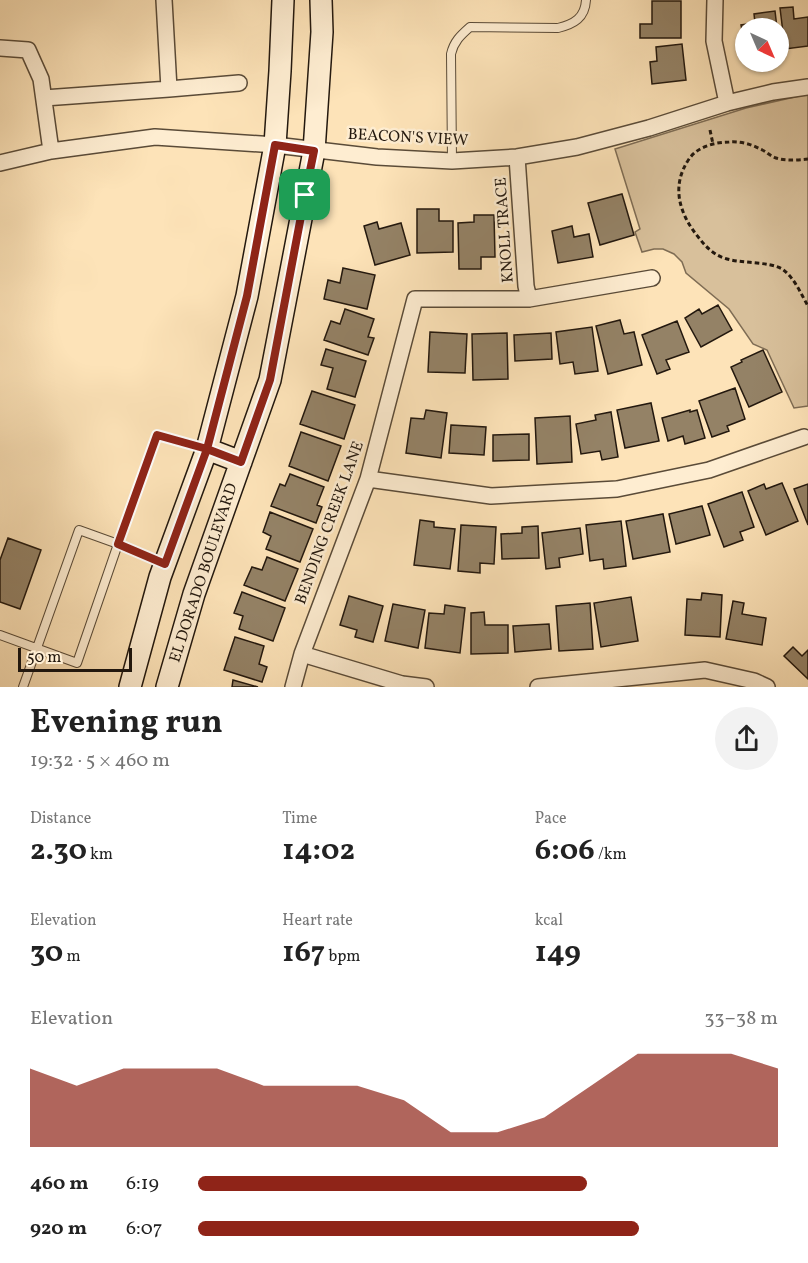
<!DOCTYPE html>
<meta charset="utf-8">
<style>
body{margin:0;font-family:Vollkorn,serif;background:#f2f2f2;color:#222;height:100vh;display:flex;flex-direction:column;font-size:22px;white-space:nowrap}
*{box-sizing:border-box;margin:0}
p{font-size:20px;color:#767676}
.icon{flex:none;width:33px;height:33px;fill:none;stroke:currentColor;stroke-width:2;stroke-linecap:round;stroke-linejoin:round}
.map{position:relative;height:687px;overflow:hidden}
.panel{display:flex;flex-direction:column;background:#fff;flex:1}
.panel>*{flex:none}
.needle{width:39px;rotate:136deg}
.tools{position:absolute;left:735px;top:18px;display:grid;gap:12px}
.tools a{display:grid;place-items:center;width:54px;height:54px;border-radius:50%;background:#fff;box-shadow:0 2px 4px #0004;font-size:30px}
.scale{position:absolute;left:18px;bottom:15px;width:114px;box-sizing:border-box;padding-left:6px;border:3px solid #23180e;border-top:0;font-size:16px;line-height:21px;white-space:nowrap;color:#23180e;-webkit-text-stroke:4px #feedd1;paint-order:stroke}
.pin{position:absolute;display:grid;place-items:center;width:51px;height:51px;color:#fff;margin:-26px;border-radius:12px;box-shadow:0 3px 9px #0006}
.round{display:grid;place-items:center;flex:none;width:63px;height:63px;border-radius:32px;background:#f2f2f2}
.summary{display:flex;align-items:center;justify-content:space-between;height:102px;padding:0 30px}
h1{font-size:33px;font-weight:700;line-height:45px}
.metrics{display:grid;grid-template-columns:repeat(3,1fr);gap:9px;height:102px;padding:6px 30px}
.metrics div{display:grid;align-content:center}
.metrics b{font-size:30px;font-weight:700}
.metrics small{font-size:16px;font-weight:400}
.metrics p{font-size:16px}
.chart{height:168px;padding:12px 30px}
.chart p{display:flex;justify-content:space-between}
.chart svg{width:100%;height:108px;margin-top:6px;fill:#8f2418;opacity:.7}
ul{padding:0 30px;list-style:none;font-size:20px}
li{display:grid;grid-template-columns:96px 72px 1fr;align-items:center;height:45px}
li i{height:15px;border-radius:8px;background:#8f2418}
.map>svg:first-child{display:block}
.green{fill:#d8c09b;stroke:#7e6c54;stroke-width:1.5}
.building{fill:#948266;stroke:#23180e;stroke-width:1.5}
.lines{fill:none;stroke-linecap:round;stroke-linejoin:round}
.service-casing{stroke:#5a4b38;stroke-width:10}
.minor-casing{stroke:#5a4b38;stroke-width:18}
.secondary-casing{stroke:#23180e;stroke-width:24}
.path{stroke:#23180e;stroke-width:3;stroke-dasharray:4.5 3;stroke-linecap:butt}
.service{stroke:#feedd1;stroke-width:8}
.minor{stroke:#feedd1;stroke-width:15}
.secondary{stroke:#feedd1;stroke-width:21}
.route-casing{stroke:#fff;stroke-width:12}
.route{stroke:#8f2418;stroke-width:8}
.labels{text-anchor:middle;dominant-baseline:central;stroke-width:5;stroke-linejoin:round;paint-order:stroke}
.street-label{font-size:16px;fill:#23180e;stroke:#feedd1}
</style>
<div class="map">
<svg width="808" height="687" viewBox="0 0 808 687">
<rect width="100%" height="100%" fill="#fde3b8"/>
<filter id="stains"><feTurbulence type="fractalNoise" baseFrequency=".00333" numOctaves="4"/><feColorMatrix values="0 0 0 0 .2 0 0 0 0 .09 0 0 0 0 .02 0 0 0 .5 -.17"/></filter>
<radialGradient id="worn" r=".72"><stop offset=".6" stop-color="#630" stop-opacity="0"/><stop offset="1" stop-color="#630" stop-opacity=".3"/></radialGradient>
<path class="green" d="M 808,94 L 808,406 L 794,408 L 767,350 L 753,344 L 729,309 L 686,273 L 682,262 L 674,254 L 663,249 L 654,249 L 642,252 L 635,232 L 640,229 L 615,149 L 746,108 Z"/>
<path class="building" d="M 652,1 L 681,1 L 681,38 L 640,38 L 640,24 L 652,24 Z
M 793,7 L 794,19 L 808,17 L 808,46 L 785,49 L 780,8 Z
M 775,11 L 777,28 L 746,28 L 746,53 L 741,25 L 755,23 L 754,14 Z
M 778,35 L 782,56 L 778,57 Z
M 682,44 L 686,80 L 652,84 L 650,62 L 657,61 L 656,47 Z
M 622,194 L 634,235 L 600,245 L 588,203 Z
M 417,209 L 439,209 L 439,221 L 453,221 L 453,252 L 417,253 Z
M 474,215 L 494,215 L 495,257 L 481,257 L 481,269 L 459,269 L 458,223 L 474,222 Z
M 377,222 L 379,229 L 401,223 L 410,255 L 375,265 L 364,226 Z
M 572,226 L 574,237 L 589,234 L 593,257 L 558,263 L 552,231 Z
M 343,268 L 375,275 L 367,309 L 324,299 L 328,280 L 340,283 Z
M 718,305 L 732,330 L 701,347 L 685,318 L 699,309 L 702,314 Z
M 345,309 L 374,319 L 368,337 L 374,338 L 368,355 L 324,340 L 331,321 L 340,324 Z
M 620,320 L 624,334 L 634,332 L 642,365 L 608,374 L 596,326 Z
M 677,321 L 689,352 L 666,360 L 670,369 L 657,374 L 642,335 Z
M 592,327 L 598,371 L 575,374 L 573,362 L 560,364 L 556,332 Z
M 430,332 L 467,334 L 465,373 L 428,372 Z
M 507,333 L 508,379 L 473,380 L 472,334 Z
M 551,333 L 552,359 L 515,361 L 514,335 Z
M 326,349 L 366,361 L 355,397 L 327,389 L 333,368 L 321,365 Z
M 763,350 L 782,392 L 749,407 L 731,367 L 742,362 L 741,360 Z
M 735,388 L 745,419 L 727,426 L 729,431 L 712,437 L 699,401 Z
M 312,391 L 355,405 L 344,439 L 300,424 Z
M 651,403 L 659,441 L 625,448 L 617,410 Z
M 426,410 L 447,413 L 441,458 L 406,453 L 411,418 L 424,419 Z
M 690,410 L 690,412 L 697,410 L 705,438 L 685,444 L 683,436 L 668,441 L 662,418 Z
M 611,412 L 618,457 L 602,460 L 600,451 L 581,454 L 576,424 L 596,420 L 595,415 Z
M 570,416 L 572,462 L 537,464 L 535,418 Z
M 451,425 L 486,427 L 484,455 L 449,453 Z
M 301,432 L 341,446 L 328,481 L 289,466 Z
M 529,434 L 529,460 L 493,461 L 493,435 Z
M 290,474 L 324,487 L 317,505 L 322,507 L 316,523 L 271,506 L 280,484 L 285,486 Z
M 782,483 L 798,521 L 766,535 L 748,491 L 764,484 L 766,489 Z
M 808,484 L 808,525 L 794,489 Z
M 742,492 L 754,527 L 740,532 L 743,540 L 724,547 L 708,504 Z
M 702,506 L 710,535 L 676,544 L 669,514 Z
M 270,512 L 313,529 L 300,562 L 266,549 L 271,536 L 263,532 Z
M 663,514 L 670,552 L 633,559 L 626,521 Z
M 420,520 L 434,522 L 434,527 L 455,529 L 450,569 L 414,565 Z
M 621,521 L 626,566 L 604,569 L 603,559 L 590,561 L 586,525 Z
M 461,525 L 496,527 L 494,564 L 480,563 L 480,573 L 458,571 Z
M 538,526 L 539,558 L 502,559 L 501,534 L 522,533 L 522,527 Z
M 580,528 L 583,554 L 559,558 L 560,567 L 546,569 L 542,533 Z
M 8,538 L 41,550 L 20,609 L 0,602 L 0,560 Z
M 267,557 L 298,569 L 285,601 L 244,585 L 252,567 L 262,570 Z
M 242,592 L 285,608 L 273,641 L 239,629 L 243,616 L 234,613 Z
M 702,593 L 722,595 L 720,637 L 685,635 L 687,599 L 701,600 Z
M 349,596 L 383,606 L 373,642 L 355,637 L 357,630 L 340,625 Z
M 631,597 L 638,641 L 601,647 L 594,603 Z
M 733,601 L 744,603 L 742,614 L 766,618 L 762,645 L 726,639 Z
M 590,603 L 593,649 L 559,651 L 556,606 Z
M 393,604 L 425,610 L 418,648 L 385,641 Z
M 445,605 L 465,608 L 460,653 L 425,648 L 429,613 L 444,614 Z
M 484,612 L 485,625 L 508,625 L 508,653 L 471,654 L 471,613 Z
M 549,624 L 551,649 L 515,652 L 513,626 Z
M 235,637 L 264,646 L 259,664 L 267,667 L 262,682 L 224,670 Z
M 793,647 L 802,656 L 808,650 L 808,679 L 784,656 Z
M 233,680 L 258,687 L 232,687 Z"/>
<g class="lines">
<g class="service-casing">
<path id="service" d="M 452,161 L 451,54 C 454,41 461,35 470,27 L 558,28 C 574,24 585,18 586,0
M 162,563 L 118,544 L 157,435 L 205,448
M 0,635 L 77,663 L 118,544 L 79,530 L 23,687"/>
</g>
<g class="minor-casing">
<path id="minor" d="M 715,0 L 714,41 L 727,103
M 0,48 L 28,50 L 41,79 L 51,151
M 169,89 L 239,83
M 44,98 L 169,89 L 164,0
M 517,157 L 526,286 L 529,299
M 0,163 L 51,151 L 155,137 L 275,145 L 377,157 L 452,161 L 517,157 L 577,147 L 649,128 L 727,103 L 773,92 L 808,87
M 368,479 L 491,496 L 617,489 L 709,470 L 804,437
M 302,654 L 402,684 L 426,687
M 293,687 L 302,654 L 368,479 L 415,299 L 529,299 L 652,278
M 538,687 L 705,670 L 754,681 L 767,687"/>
</g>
<g class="secondary-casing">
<path id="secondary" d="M 207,449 L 241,462
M 130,687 L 160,577 L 207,449 L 247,296 L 275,145 L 280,71 L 283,0
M 167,687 L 194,594 L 270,380 L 314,151 L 322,32 L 321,0"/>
</g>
<path class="path" d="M 710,130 L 713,144
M 808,159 C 798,160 785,161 776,158 C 770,156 766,151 760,149 C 751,144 739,141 729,142 C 715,142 697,147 689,159 C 670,187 680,215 699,238 C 706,247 713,254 724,258 C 741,264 768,261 782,269 C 794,277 801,294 808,306"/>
<use href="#service" class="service"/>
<use href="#minor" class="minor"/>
<use href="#secondary" class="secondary"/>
</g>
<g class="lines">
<g class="route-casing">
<path id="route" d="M 305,195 L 270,380 L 241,462 L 207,449 L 165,564 L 118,544 L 157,435 L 207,449 L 247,296 L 275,145 L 314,151 L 305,195"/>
</g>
<use href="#route" class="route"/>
</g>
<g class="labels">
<g class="street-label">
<text transform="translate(408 138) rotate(3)">BEACON'S VIEW</text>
<text transform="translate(505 230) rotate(-94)">KNOLL TRACE</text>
<text transform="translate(330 523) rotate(-70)">BENDING CREEK LANE</text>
<text transform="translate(204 573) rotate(-72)">EL DORADO BOULEVARD</text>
</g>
</g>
<rect width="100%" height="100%" filter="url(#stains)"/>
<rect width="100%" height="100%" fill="url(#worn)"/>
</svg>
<div class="tools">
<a><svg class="needle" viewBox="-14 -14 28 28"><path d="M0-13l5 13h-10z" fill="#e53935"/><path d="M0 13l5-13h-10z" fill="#767676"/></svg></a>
</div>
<div class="scale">50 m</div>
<div class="pin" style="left:305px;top:195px;background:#1e9e55"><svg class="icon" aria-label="arrive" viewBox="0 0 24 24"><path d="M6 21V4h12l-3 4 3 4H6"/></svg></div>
</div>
<section class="panel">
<div class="summary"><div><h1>Evening run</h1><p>19:32 · 5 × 460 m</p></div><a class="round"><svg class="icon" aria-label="share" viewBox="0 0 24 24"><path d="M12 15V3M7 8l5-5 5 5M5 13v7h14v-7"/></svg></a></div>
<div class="metrics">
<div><p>Distance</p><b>2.30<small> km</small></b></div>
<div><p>Time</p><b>14:02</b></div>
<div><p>Pace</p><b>6:06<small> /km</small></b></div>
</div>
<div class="metrics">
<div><p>Elevation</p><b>30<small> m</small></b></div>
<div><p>Heart rate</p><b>167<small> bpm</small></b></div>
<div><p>kcal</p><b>149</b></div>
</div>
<div class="chart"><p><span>Elevation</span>33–38 m</p>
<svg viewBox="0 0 160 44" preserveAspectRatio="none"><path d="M0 44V12L10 19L20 12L30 12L40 12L50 19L60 19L70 19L80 25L90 38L100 38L110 32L120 19L130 6L140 6L150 6L160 12V44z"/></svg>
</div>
<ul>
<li><b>460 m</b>6:19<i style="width:67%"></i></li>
<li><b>920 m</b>6:07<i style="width:76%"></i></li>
</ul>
</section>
